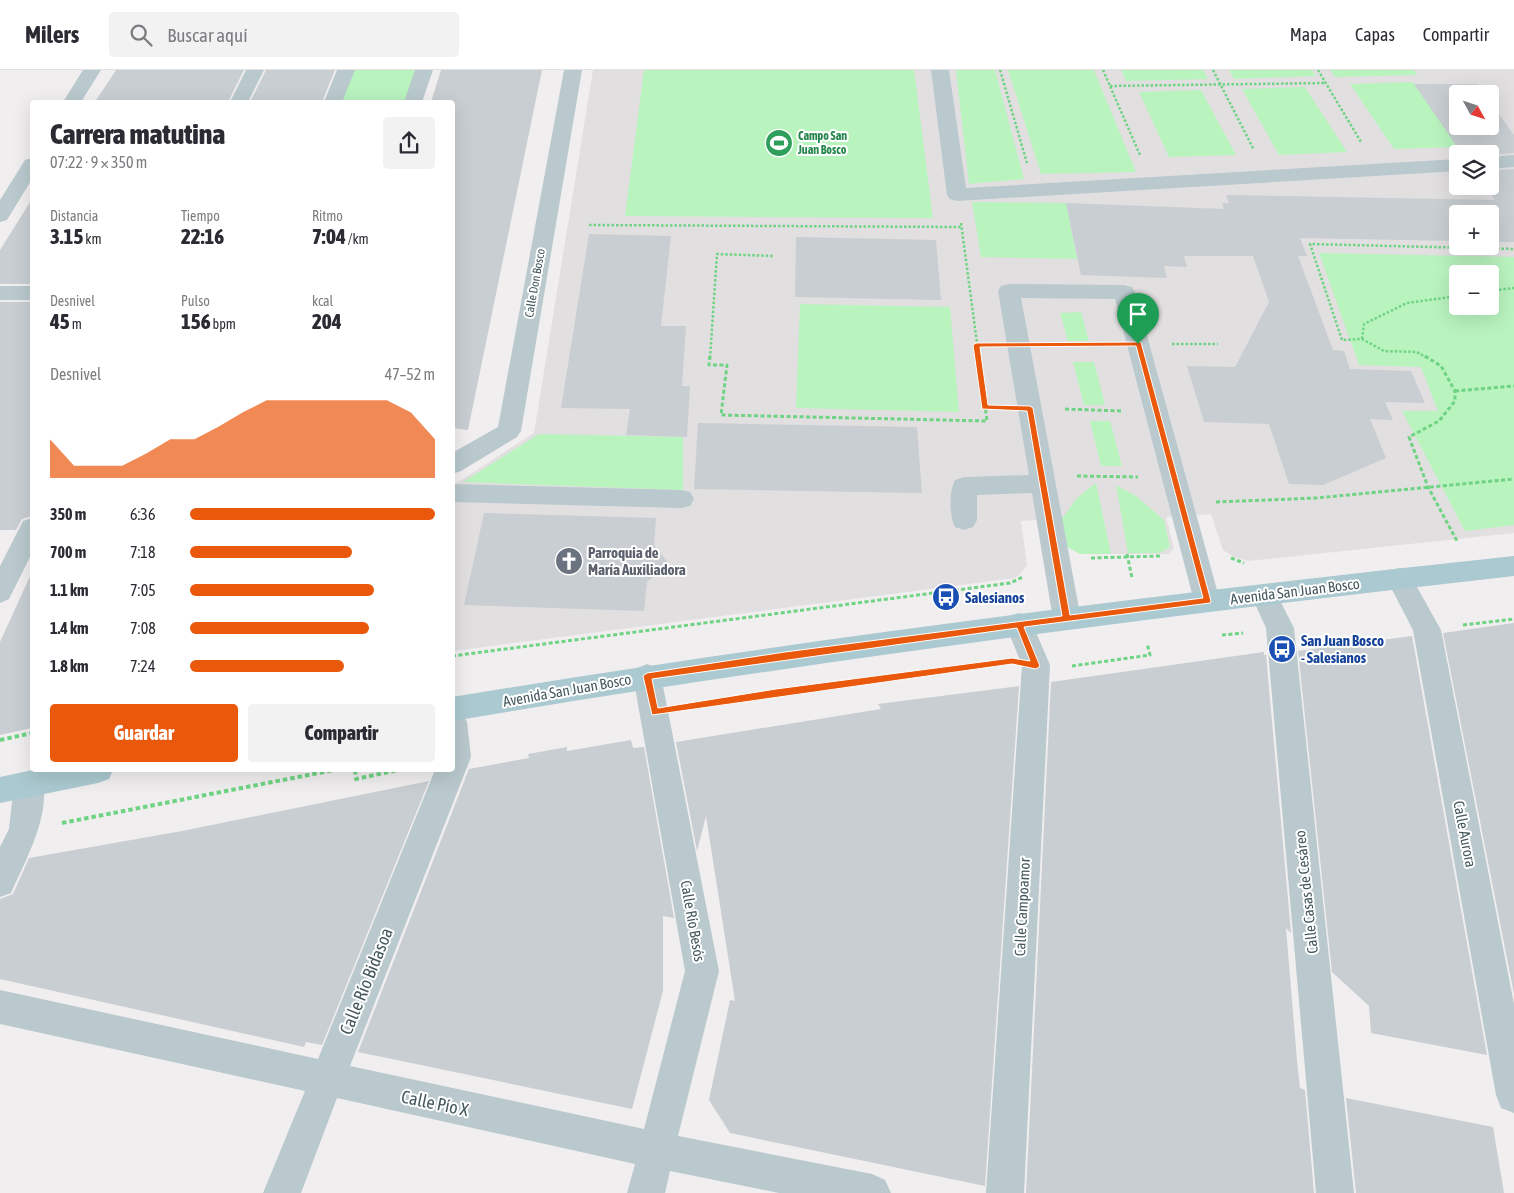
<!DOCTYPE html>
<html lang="es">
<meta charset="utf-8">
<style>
body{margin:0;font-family:"Asap Condensed",sans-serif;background:#f2f2f3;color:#2b2b33;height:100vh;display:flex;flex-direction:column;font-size:19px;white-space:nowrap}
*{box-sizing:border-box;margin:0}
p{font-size:16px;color:#7c7c81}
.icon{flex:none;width:28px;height:28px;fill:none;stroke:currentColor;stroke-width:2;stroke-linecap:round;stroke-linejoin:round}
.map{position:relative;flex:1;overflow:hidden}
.sheet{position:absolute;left:30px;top:30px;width:425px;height:672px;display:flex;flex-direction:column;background:#fff;border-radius:5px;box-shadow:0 5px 20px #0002}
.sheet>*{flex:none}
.needle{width:32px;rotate:130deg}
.controls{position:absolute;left:1449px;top:15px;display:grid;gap:10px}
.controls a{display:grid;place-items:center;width:50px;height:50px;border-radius:5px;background:#fff;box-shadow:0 5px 20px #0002;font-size:25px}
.pin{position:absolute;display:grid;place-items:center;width:42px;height:42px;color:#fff;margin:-51px -21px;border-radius:50% 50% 50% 0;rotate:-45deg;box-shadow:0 0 5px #0007}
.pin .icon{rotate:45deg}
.round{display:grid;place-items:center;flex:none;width:52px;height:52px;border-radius:5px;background:#f2f2f3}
.head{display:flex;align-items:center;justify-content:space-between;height:85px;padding:0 20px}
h1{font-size:28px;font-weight:800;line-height:38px}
.metrics{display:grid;grid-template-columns:repeat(3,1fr);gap:8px;height:85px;padding:5px 20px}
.metrics div{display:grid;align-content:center}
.metrics b{font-size:21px;font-weight:800}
.metrics small{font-size:14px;font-weight:400}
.metrics p{font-size:14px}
.chart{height:140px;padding:10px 20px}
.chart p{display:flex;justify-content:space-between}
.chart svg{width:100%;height:90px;margin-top:5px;fill:#ea580c;opacity:.7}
.action{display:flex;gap:10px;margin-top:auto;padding:10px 20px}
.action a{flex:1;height:58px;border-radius:5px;background:#ea580c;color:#fff;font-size:20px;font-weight:800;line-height:58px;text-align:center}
.action a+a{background:#f2f2f3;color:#2b2b33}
ul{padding:0 20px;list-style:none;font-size:16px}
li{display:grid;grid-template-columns:80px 60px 1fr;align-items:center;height:38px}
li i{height:12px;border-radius:6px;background:#ea580c}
header{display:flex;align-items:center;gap:30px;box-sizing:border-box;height:70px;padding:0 25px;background:#fff;border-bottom:1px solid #e1e1e2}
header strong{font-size:24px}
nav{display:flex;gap:28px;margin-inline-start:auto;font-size:18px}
.search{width:350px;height:45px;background:#f2f2f3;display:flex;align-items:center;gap:12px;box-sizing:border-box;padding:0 18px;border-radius:5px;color:#7c7c81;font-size:19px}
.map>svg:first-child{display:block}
.education{fill:#e2dfe1;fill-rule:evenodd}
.green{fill:#b9f3be;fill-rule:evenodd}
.building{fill:#c8ced2}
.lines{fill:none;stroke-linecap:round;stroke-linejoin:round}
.path-far2{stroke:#6ed483;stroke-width:2.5;stroke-dasharray:2.5 2;stroke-linecap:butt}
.path-far1{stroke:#6ed483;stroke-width:3;stroke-dasharray:4 2.5;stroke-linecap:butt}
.path{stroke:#6ed483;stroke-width:4;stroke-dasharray:4.5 3;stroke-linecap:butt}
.minor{fill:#b9c9cd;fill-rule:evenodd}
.major{fill:#abc9d0;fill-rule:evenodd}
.route{fill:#ea580c;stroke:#fff;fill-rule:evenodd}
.labels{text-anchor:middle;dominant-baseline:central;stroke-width:4;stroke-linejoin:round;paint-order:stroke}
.far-leisure-label{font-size:12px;font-weight:bold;fill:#27864d;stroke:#fff;text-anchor:start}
.far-street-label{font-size:12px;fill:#45595e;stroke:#fff}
.worship-label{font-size:15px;font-weight:bold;fill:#5b616d;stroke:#fff;text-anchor:start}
.street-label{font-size:15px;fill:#45595e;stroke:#fff}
.transit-label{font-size:15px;font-weight:bold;fill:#164399;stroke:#fff;text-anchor:start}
.near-street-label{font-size:18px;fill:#45595e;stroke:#fff}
</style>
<header>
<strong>Milers</strong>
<div class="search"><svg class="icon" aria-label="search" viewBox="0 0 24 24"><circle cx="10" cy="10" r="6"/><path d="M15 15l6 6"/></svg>Buscar aquí</div>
<nav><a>Mapa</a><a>Capas</a><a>Compartir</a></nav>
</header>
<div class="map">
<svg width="1514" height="1123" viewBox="0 0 1514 1123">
<rect width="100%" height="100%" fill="#f1eeef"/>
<path class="education" d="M 593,0 L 1514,0 L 1514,463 L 1248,491 L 1234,487 L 1223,480 L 1211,444 L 1166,447 L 1174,478 L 1169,484 L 1080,484 L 1049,449 L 1021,451 L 1027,495 L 1022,502 L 1015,508 L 453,581 L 452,416 L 534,363 ZM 1458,24 L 1490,24 L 1490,56 L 1458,56 ZM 1458,84 L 1490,84 L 1490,116 L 1458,116 ZM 1458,144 L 1490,144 L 1490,176 L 1458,176 ZM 1458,204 L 1490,204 L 1490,236 L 1458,236 Z"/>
<path class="green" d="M 346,0 L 424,0 L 413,32 L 333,32 Z
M 644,0 L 914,0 L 933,148 L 625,146 Z
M 956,0 L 995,0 L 1024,109 L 969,114 Z
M 1008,0 L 1094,0 L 1136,102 L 1041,104 Z
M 1121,0 L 1203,0 L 1208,9 L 1126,11 Z
M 1229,0 L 1312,0 L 1316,6 L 1234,9 Z
M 1330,0 L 1414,0 L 1417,5 L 1335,7 Z
M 1413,12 L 1461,77 L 1394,79 L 1350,14 Z
M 1305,17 L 1347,82 L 1279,85 L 1242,19 Z
M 1201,20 L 1236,85 L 1169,87 L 1139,22 Z
M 972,132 L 1066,133 L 1077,189 L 981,187 Z
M 1319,183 L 1514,187 L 1514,455 L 1465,461 L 1402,341 L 1438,341 L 1421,297 L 1359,295 ZM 1458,204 L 1490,204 L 1490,236 L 1458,236 Z
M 800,234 L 950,237 L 959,342 L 796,338 Z
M 1081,242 L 1089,271 L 1068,271 L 1060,243 Z
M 1073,292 L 1094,292 L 1105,335 L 1084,335 Z
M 1090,351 L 1110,351 L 1122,396 L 1101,396 Z
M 539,364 L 683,367 L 683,420 L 463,412 Z
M 1096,413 L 1111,484 L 1080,484 L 1067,477 L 1061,450 L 1077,428 Z
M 1116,415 L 1136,426 L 1164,450 L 1170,477 L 1160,483 L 1128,483 Z"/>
<path class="building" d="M 116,0 L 244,0 L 228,32 L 95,32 Z
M 266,0 L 335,0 L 322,32 L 250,32 Z
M 441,0 L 542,0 L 468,360 L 452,358 L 452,32 L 431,32 Z
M 1414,14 L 1477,14 L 1484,24 L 1458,24 L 1458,56 L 1490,56 L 1490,32 L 1514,65 L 1514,83 L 1490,85 L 1462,84 Z
M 1514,99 L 1514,172 L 1490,172 L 1490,144 L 1458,144 L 1458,171 L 1300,168 L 1307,186 L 1298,186 L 1333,280 L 1344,281 L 1350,299 L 1411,301 L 1425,333 L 1385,332 L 1393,350 L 1370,349 L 1386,388 L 1323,415 L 1289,414 L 1269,354 L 1204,352 L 1187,296 L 1235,297 L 1269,232 L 1253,186 L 1184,186 L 1187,197 L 1164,196 L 1167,208 L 1081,205 L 1066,133 L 1224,139 L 1222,133 L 1229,133 L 1226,125 L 1495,130 L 1485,116 L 1490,116 L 1490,101 Z
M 32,129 L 32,214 L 0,214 L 0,180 Z
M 589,164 L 671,166 L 661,256 L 686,256 L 682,316 L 690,316 L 687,367 L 626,365 L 630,339 L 561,338 Z
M 796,167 L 936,170 L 941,230 L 795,227 Z
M 0,232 L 32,232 L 32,446 L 22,449 L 16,460 L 0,460 Z
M 698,353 L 917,357 L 922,423 L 694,419 Z
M 484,443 L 656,448 L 654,475 L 669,494 L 647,512 L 644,541 L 464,535 Z
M 32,502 L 32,658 L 0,665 L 0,572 Z
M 1514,553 L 1514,924 L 1443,563 Z
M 1412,566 L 1487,985 L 1371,963 L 1369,936 L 1332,902 L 1298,581 Z
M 1264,582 L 1264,585 L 1266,585 L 1291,863 L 1286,858 L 1297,991 L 1300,1018 L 1305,1020 L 1314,1123 L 1026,1123 L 1051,612 Z
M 1019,616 L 985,1116 L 730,1063 L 709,1030 L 730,930 L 735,931 L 706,746 L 697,781 L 676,672 L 881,639 L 878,634 Z
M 631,670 L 633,678 L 644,677 L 674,848 L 663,846 L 663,921 L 632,1039 L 358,982 L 469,699 L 529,688 L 528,684 L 567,677 L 567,681 Z
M 429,711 L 322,975 L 306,972 L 304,977 L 0,909 L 0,829 L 13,824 L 29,788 L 182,761 Z
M 1346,1028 L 1493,1057 L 1504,1123 L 1356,1123 Z"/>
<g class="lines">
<path class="path-far2" d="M 1000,0 L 1027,93
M 1103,0 L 1140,85
M 1213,0 L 1254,80
M 1318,0 L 1361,72
M 1110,16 L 1325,13
M 961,153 L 979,288
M 589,155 L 961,157
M 1490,221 L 1514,218
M 1362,269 L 1364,254 L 1407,233 L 1458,226
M 1172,274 L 1218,274
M 1052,275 L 1105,274
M 710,288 L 717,184 L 773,186
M 1427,288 L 1417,282 L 1384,281 L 1362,269 L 1342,270 L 1310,174 L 1514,179"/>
<path class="path-far1" d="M 710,286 L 709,295 L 727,295 L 721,345 L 987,351 L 979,286
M 1425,286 L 1441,296 L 1455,321 L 1455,331 L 1439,351 L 1409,367 L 1428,417 L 1457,471
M 1455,321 L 1514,316
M 1065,339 L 1121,341
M 1077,406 L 1138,407
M 1216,432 L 1316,428 L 1514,409
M 1127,484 L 1132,508
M 1091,488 L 1160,486
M 1231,488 L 1244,493
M 1463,555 L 1514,549
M 1222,565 L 1243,563
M 452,586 L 1010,513 L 1023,507
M 1072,596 L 1150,585 L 1147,573"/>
<path class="path" d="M 0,670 L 32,663
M 355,700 L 356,709 L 398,700
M 62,753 L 334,700"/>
<path class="minor" d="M 83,0 L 101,0 L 81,32 L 63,32 Z
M 246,0 L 264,0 L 248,32 L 230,32 Z
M 337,0 L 355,0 L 342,32 L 324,32 Z
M 415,0 L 433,0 L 422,32 L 404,32 Z
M 564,0 L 582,0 L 521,361 L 517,367 L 461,401 L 452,404 L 452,383 L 498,357 Z
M 931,0 L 949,0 L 966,118 L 1458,89 L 1458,101 L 957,131 L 950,129 L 947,125 Z
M 1514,85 L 1514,97 L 1490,99 L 1490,87 Z
M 32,88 L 32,109 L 7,150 L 0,152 L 0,130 L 25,90 Z
M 1009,214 L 1124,215 L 1132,217 L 1135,222 L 1220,531 L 1217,539 L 1207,542 L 1197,539 L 1194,531 L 1115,229 L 1021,228 L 1081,549 L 1077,557 L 1067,560 L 1057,557 L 1053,549 L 1032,423 L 977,425 L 977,450 L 973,457 L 964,460 L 955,457 C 949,445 949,421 955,410 L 964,407 L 1029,405 L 998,221 L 1001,216 Z
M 0,216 L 32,216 L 32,230 L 0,230 Z
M 452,414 L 681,420 L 690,422 L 694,429 L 690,436 L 681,438 L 452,432 Z
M 32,448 L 32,483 L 9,529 L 0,533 L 0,496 L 23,451 Z
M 1399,498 L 1408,501 L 1441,560 L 1514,934 L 1514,1043 L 1501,1038 L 1496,1025 L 1413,560 L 1386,508 L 1390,501 Z
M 1264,514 L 1273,517 L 1294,558 L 1354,1123 L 1316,1123 L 1266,558 L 1251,525 L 1255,517 Z
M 1019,543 L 1029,546 L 1050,595 L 1024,1123 L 986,1123 L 1022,595 L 1005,554 L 1009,546 Z
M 647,594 L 657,598 L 661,606 L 719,901 L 678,1066 L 872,1104 L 885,1110 L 891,1123 L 779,1123 L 670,1101 L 665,1123 L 627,1123 L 635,1094 L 337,1028 L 301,1123 L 263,1123 L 305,1021 L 0,954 L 0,920 L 318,989 L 435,700 L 452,700 L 452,640 L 462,643 L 467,652 L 471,687 L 350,996 L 644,1059 L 685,901 L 633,606 L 637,598 Z
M 29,701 L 40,705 C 55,737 25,792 11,823 L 0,827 L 0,777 L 9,759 L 14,714 L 18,705 Z"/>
<path class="major" d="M 1514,486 L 1514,506 C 1159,546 805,592 452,651 L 452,627 C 805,569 1159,524 1514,486 Z
M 33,700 L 113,700 L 109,709 L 98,713 L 0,733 L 0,707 Z"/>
</g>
<path class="route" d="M 1141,272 L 1211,531 L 1210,533 L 1024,557 L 1040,596 L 1036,599 L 1012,594 L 652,645 L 643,606 L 647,603 L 785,582 L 1062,546 L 1027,341 L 982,339 L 973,275 L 976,273 ZM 1136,276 L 1203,528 L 1070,545 L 1033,338 L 1030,336 L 988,335 L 980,277 ZM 1017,558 L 1030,591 L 1012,588 L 776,619 L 658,638 L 652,609 Z"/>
<defs>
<g id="stadium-disc" transform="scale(1.4375)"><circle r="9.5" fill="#2e9e5b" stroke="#fff"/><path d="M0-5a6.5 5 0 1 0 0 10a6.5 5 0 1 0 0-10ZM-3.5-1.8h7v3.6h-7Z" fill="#fff"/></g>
<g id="church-disc" transform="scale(1.4375)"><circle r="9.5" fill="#6b7280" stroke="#fff"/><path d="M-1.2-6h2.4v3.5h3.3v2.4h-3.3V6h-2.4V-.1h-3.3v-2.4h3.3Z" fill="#fff"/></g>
<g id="bus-disc" transform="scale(1.4375)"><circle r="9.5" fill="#1a4fb4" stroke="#fff"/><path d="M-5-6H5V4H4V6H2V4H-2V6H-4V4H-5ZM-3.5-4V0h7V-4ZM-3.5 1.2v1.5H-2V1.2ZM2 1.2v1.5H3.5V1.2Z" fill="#fff"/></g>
</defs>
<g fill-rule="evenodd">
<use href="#stadium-disc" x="779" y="73"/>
<use href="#church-disc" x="569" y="491"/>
<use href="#bus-disc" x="946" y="527"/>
<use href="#bus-disc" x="1282" y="579"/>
</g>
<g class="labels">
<g class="far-leisure-label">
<text x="798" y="66">Campo San<tspan x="798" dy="14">Juan Bosco</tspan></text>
</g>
<g class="far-street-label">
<text transform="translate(535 213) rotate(-80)">Calle Don Bosco</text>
</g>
<g class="worship-label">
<text x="588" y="482">Parroquia de<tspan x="588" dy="17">María Auxiliadora</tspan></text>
</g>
<g class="street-label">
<text transform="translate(1295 521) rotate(-7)">Avenida San Juan Bosco</text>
<text transform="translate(567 620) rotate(-10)">Avenida San Juan Bosco</text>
<text transform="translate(1465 764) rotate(79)">Calle Aurora</text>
<text transform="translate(1306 822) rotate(-96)">Calle Casas de Cesáreo</text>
<text transform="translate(1022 837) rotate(-87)">Calle Campoamor</text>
<text transform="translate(693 851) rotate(80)">Calle Río Besós</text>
</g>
<g class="transit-label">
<text x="965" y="527">Salesianos</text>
<text x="1301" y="570">San Juan Bosco<tspan x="1301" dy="17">- Salesianos</tspan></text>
</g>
<g class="near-street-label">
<text transform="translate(366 911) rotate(-68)">Calle Río Bidasoa</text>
<text transform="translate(435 1033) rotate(12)">Calle Pío X</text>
</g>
</g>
</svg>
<div class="controls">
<a><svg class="needle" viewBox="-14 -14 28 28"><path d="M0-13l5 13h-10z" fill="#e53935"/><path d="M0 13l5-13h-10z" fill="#7c7c81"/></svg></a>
<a><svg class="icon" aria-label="layers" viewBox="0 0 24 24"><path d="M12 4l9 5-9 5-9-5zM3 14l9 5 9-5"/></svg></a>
<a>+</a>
<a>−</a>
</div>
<div class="pin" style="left:1138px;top:274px;background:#1e9e55"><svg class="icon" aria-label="arrive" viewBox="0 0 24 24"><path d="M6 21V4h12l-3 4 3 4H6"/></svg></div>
<section class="sheet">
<div class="head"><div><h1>Carrera matutina</h1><p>07:22 · 9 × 350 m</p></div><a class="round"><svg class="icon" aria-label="share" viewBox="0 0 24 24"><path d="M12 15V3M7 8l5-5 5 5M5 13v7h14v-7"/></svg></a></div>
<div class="metrics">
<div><p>Distancia</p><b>3.15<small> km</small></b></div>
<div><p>Tiempo</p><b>22:16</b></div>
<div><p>Ritmo</p><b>7:04<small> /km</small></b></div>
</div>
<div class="metrics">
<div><p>Desnivel</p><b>45<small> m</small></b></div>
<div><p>Pulso</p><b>156<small> bpm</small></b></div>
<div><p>kcal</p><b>204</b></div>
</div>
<div class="chart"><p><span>Desnivel</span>47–52 m</p>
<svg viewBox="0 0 160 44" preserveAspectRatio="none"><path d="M0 44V25L10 38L20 38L30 38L40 32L50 25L60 25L70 19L80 12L90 6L100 6L110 6L120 6L130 6L140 6L150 12L160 25V44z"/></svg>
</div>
<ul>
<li><b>350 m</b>6:36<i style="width:100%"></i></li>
<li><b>700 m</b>7:18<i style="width:66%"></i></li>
<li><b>1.1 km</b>7:05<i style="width:75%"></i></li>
<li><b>1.4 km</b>7:08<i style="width:73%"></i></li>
<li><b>1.8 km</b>7:24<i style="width:63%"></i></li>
</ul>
<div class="action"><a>Guardar</a><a>Compartir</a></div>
</section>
</div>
